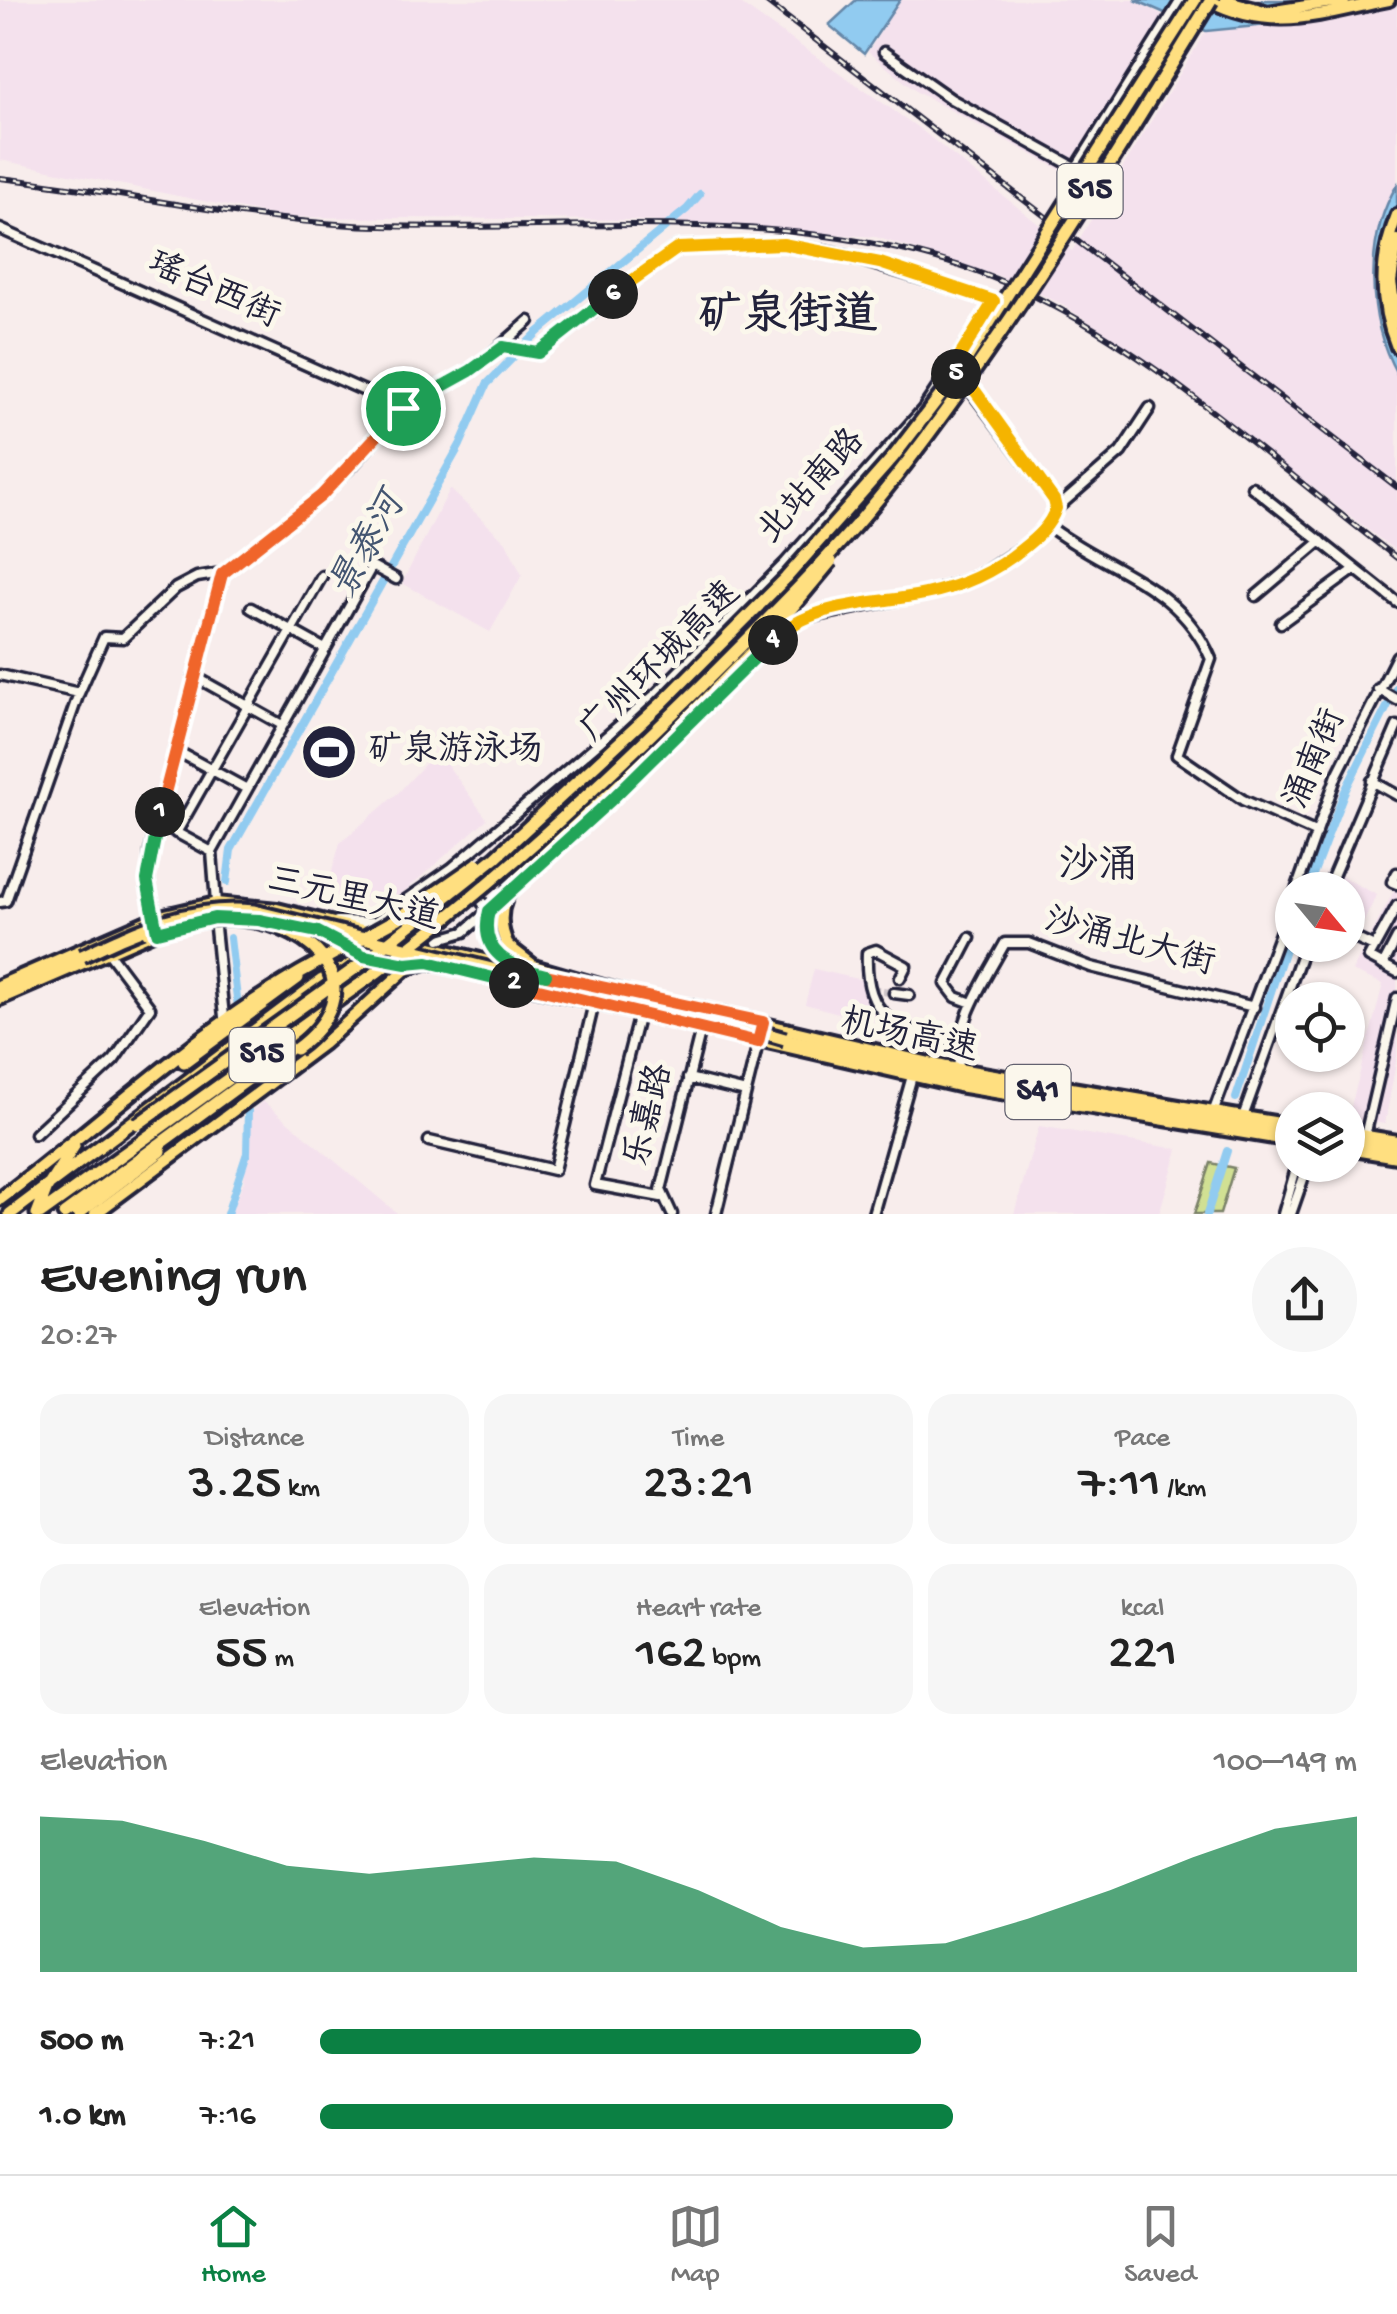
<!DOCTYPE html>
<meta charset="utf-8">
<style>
body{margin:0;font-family:"Gochi Hand","LXGW WenKai TC",sans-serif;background:#f6f6f6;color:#222;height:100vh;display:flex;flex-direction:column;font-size:38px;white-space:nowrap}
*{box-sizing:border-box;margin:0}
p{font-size:32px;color:#767676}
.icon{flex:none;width:55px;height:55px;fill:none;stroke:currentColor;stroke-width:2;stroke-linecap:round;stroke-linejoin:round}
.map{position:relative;height:1214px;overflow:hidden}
.panel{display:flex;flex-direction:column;background:#fff;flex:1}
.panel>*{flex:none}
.needle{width:65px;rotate:119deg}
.tools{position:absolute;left:1275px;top:872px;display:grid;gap:20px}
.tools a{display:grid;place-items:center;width:90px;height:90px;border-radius:50%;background:#fff;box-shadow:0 2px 8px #0004;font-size:50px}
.pin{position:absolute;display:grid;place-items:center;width:85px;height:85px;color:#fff;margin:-42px;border:5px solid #fff;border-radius:50%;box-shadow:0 2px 10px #0007}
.km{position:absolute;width:50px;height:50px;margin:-25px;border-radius:50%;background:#222;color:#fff;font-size:28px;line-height:50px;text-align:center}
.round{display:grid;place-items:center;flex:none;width:105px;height:105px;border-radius:52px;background:#f6f6f6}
.head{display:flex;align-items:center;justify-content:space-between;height:170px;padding:0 40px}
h1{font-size:55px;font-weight:600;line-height:75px}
.stats{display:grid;grid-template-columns:repeat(3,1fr);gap:15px;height:170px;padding:10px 40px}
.stats div{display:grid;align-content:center;border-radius:25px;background:#f6f6f6;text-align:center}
.stats b{font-size:50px;font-weight:600}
.stats small{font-size:28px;font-weight:400}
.stats p{font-size:28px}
.chart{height:280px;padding:20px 40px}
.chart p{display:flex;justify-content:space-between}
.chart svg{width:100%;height:180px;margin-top:10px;fill:#0b8043;opacity:.7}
ul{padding:0 40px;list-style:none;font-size:32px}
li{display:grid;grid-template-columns:160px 120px 1fr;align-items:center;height:75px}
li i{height:25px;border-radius:12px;background:#0b8043}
.tabs{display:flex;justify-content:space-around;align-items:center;height:140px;border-top:2px solid #e0e0e0;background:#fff;font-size:28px;color:#767676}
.tabs a{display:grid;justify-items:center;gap:5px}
.tabs .active{color:#0b8043}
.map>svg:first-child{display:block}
.built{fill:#f4e1ed}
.green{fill:#d1e093;stroke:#7a8167;stroke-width:2.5}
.water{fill:#91cbf0;stroke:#6587a8;stroke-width:2.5}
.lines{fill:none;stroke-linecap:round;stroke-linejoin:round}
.canal{stroke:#91cbf0;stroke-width:8}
.minor-tunnel{stroke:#cdc4c9;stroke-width:8;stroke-dasharray:8 4;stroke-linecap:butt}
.minor-casing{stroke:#22223b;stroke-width:15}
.major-casing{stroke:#22223b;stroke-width:18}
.highway-casing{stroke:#22223b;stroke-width:19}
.minor{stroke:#fbf7ec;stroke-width:8}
.major{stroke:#ffdf80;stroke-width:10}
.highway{stroke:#ffdf80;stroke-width:11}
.rail-casing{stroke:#22223b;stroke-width:6}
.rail{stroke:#fbf7ec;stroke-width:2.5;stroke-dasharray:8;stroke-linecap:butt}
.highway-bridge-casing{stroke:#22223b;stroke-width:19;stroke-linecap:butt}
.highway-bridge{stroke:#ffdf80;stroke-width:11}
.split-1-casing{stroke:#fff;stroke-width:20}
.split-2-casing{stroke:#fff;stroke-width:20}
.split-3-casing{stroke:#fff;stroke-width:20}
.split-4-casing{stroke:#fff;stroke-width:20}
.split-5-casing{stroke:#fff;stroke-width:20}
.split-6-casing{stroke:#fff;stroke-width:20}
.split-7-casing{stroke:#fff;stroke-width:20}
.split-1{stroke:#f0652b;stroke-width:12}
.split-2{stroke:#22a559;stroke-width:12}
.split-3{stroke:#f0652b;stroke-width:12}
.split-4{stroke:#22a559;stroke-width:12}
.split-5{stroke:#f5b400;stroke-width:12}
.split-6{stroke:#f5b400;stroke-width:12}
.split-7{stroke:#22a559;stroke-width:12}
.labels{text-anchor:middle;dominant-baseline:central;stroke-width:10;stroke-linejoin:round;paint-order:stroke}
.shield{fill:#fbf7ec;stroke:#636270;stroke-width:2.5}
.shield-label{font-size:32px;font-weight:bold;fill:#22223b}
.street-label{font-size:35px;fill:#22223b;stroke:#fbf7ec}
.poi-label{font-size:35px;fill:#22223b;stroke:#fbf7ec;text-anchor:start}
.water-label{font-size:38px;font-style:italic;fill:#435571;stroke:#fbf7ec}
.quarter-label{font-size:40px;fill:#22223b;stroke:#fbf7ec}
.district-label{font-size:45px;font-weight:bold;fill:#22223b;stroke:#fbf7ec}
</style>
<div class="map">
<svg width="1397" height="1214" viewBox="0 0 1397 1214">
<rect width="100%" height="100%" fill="#f8edec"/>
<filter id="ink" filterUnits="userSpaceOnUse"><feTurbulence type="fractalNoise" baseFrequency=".01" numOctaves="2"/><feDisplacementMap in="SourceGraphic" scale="20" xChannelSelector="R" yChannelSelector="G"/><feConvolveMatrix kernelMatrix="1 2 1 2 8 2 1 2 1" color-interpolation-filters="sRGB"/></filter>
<g filter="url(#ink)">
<path class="built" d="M 0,0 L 735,0 L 920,129 L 1072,251 L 1206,31 L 1235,27 L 1286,6 L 1321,0 L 1397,0 L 1397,185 L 1384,209 L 1377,326 L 1397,374 L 1397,552 L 1136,352 L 1058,302 L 996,275 L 876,237 L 630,220 L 282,217 L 0,160 Z
M 900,0 L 1135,0 L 1163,15 L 1068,174 L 917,92 L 868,52 Z
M 450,489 L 506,542 L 522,575 L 490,632 L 402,583 Z
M 437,751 L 487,819 L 390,904 L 327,889 L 340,843 L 399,792 Z
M 1337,874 L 1377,895 L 1357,935 L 1348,930 L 1348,890 L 1330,890 Z
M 1397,885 L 1397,1056 L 1385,1124 L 1348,1118 L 1383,984 L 1352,971 Z
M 814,969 L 866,981 L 882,1020 L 868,1019 L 864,1034 L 856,1032 L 857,1018 L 805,1004 Z
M 263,1101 L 398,1214 L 230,1214 L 244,1181 L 250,1112 Z
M 1039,1126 L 1178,1149 L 1159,1214 L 1014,1214 Z"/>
<path class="green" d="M 1211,1163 L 1234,1168 L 1220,1214 L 1194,1214 Z"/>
<path class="water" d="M 856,0 L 900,0 L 864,54 L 829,25 Z
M 1135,0 L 1321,0 L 1287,6 L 1289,23 L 1206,31 Z
M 1397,185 L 1397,374 C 1367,320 1364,239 1397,185 Z"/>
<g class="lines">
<path class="canal" d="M 227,882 L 231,850 L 460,445 L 487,384 L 538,332 L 687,209 L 700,194
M 1307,890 L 1344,793 L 1397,687
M 230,938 L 238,1007
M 1236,1098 L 1292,928
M 227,1214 L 247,1153 L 248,1111
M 1207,1214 L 1227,1151"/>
<path class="minor-tunnel" d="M 871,989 L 894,993"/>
<g class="minor-casing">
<path id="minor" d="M 884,52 L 951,99 L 1076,168 L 1181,0
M 0,229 L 403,408
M 1252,487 L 1397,602
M 1056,509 L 1121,452 L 1150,408
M 1047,525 C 1108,572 1179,583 1211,659 L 1177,755 L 1243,800 L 1317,833
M 1256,596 L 1321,541
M 251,608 L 325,649
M 1281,623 L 1355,569
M 0,675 L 79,693 L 104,637 L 123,638 L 176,588 L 197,577 L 222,573 L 302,512 L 352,466 L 403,408 L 479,365 L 529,321
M 194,676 L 282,725
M 725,687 L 797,620 L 926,594 L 977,577 L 1029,543 L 1047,525 L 1056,509 L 1054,501 L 963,380
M 1378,689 L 1397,700
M 175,750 L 247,789
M 1372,781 L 1397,795
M 157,822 L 212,852
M 579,830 L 609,802
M 176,833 L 322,576
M 1397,873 L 1392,882 L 1397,884
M 464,880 L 489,911 L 489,944 L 508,964
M 1296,890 L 1337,775 L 1397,656
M 1327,890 L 1397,726
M 0,902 L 6,901 L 79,693
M 216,903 L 212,852 L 372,566 L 396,579
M 1397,906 L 1369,957 L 1397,972
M 157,918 L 148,889 L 150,852 L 222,573
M 214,918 L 224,1017
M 337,921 L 379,922 L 426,935
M 374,922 L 452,868 L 657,693 L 786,562 L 923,409 L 995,301 L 833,252 L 783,244 L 677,247 L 538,353 L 503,347
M 1348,935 L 1374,947
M 325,938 L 357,954 L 411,964
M 970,938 L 946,984 L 956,997 L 972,1003
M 440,939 L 464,932 L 505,896
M 1383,965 L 1397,938
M 900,978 L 906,966 L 876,950 L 867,953 C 864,1024 902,1029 959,1043
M 894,993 L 909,995
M 639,1014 L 595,1185 L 661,1197
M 959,1069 C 955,1022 983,983 1005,943 L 1029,943 L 1091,967 L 1254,1007
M 688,1078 L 746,1092
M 1213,1113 L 1292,901
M 1243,1117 L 1305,945
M 35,1134 L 114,1060 L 150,1008 L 108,952
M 1365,1136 L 1397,998
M 429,1141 L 554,1170 L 594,1003
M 672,1214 L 661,1190 L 701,1029
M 716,1214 L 759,1039
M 873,1214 L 912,1076
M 1283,1214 L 1297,1165
M 1291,1214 L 1308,1165"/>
</g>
<g class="major-casing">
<path id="major" d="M 1208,0 C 1273,34 1322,13 1389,0
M 1225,0 L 1268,12 L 1345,0
M 1397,215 C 1379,259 1379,303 1397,347
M 1397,240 L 1391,282 L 1397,323
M 272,922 L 406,956
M 515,984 L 958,1086 L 1292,1141
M 0,985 L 156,917 L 216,903 L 277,909 L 545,975
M 0,999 L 153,933
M 688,1006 L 947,1067 L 1292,1125
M 1348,1133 L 1397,1141
M 1348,1149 L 1397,1157
M 95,1214 L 323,1044 L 405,970 L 428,962"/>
</g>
<g class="highway-casing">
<path id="highway" d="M 0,993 L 82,956
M 785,1039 L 960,1078 L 1292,1133
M 184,1062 L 298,978
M 1348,1141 L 1397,1149
M 0,1199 C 105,1120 201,1026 317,963
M 10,1214 L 322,980 L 364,958
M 37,1214 L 47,1188 L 74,1146
M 40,1214 L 377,972
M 64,1214 L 303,1039
M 78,1214 L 161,1151"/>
</g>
<use href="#minor" class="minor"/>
<use href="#major" class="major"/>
<use href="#highway" class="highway"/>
<g class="rail-casing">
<path id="rail" d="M 764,0 L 1397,487
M 0,178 C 118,191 233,219 352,225 C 583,236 836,191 1050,304 C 1176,370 1284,473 1397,558"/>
</g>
<use href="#rail" class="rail"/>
<g class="highway-bridge-casing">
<path id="highway-bridge" d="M 148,933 C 178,924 208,916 240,919 C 318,926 375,990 296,1049
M 400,955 L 524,983
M 82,956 C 139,929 190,905 254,911 L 725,1026
M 317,963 L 399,918 L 477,864
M 377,972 C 493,886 596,789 699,688 C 766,621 836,553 895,478 C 1012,328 1112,162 1211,0
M 785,1039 L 535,967 L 508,946 C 496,922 500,900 517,880 L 655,751 L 775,628 L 831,561
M 138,1124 L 364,962 L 496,857 L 662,703 L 786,578 L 894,456 L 957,374 L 1195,0"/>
</g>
<use href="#highway-bridge" class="highway-bridge"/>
</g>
</g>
<g class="lines" filter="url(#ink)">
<g class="split-1-casing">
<path id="split-1" d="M 160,812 L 222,574 L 321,496 L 403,408"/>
</g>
<g class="split-2-casing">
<path id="split-2" d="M 160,812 L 147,880 L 157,932 L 214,918 L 259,920 L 318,932 L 364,956 L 406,964 L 428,962 L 514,983"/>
</g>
<g class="split-3-casing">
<path id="split-3" d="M 514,983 L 758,1042 L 763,1022 L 546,975"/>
</g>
<g class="split-4-casing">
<path id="split-4" d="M 546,975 C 511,967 478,954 489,911 L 611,800 L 773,640"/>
</g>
<g class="split-5-casing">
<path id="split-5" d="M 773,640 C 813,601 873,605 925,594 C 960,587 994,572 1022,549 C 1036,538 1050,526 1056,508 L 1054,500 L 976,392 L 956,374"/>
</g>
<g class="split-6-casing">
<path id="split-6" d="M 613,294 L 678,248 L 783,244 L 880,263 L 994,301 L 951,370 L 956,374"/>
</g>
<g class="split-7-casing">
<path id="split-7" d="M 403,408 L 470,371 L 503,347 L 538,353 L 613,294"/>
</g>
<use href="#split-1" class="split-1"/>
<use href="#split-2" class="split-2"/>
<use href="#split-3" class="split-3"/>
<use href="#split-4" class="split-4"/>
<use href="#split-5" class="split-5"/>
<use href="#split-6" class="split-6"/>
<use href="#split-7" class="split-7"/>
</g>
<defs>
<g id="stadium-disc" transform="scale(2.875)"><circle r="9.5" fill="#22223b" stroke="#fbf7ec"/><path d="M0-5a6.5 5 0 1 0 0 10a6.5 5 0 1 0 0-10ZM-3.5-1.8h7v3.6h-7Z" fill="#fff"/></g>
</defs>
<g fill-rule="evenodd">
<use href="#stadium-disc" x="329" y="752"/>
</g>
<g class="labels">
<g class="shield">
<rect x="1057.5" y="164" width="65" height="54" rx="8"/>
<rect x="229.5" y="1028" width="65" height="54" rx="8"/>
<rect x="1005.5" y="1065" width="65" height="54" rx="8"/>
</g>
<g class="shield-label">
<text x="1090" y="191">S15</text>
<text x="262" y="1055">S15</text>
<text x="1038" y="1092">S41</text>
</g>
<g class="street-label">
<text transform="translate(213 292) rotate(24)">瑶台西街</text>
<text transform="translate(813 488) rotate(-48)">北站南路</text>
<text transform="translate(662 663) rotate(-45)">广州环城高速</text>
<text transform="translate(1317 760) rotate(-67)">涌南街</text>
<text transform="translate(353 901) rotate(13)">三元里大道</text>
<text transform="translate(1129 944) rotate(15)">沙涌北大街</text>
<text transform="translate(909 1038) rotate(12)">机场高速</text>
<text transform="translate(651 1116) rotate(-76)">乐嘉路</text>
</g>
<g class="poi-label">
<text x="368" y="752">矿泉游泳场</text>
</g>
<g class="water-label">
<text transform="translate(370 547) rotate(-61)">景泰河</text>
</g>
<g class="quarter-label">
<text x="1098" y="868">沙涌</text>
</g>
<g class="district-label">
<text x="788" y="318">矿泉街道</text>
</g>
</g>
</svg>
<div class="tools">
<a><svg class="needle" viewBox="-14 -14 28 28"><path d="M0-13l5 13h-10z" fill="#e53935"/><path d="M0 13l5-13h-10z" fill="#767676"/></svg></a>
<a><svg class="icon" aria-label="locate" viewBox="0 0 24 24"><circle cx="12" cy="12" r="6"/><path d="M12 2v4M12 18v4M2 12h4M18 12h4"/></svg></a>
<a><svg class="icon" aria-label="layers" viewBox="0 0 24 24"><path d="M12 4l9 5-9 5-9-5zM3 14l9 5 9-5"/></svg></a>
</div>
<div class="pin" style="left:403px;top:408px;background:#1e9e55"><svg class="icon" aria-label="arrive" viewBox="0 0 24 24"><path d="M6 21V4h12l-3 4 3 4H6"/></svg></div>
<b class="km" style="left:160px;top:812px">1</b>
<b class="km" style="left:514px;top:983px">2</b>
<b class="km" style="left:773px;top:640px">4</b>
<b class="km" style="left:956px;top:374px">5</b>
<b class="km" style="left:613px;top:294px">6</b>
</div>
<section class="panel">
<div class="head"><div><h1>Evening run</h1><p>20:27</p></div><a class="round"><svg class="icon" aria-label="share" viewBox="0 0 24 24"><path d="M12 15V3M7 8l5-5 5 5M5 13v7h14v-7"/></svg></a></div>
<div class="stats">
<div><p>Distance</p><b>3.25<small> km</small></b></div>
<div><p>Time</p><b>23:21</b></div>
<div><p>Pace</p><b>7:11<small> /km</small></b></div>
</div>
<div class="stats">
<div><p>Elevation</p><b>55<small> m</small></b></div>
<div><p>Heart rate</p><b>162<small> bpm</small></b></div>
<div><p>kcal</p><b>221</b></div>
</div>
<div class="chart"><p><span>Elevation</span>100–149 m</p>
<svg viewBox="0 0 160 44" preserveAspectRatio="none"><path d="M0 44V6L10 7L20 12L30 18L40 20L50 18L60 16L70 17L80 24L90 33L100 38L110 37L120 31L130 24L140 16L150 9L160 6V44z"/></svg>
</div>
<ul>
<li><b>500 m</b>7:21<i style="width:58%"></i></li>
<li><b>1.0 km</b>7:16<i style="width:61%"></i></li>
</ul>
</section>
<nav class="tabs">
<a class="active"><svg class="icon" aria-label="home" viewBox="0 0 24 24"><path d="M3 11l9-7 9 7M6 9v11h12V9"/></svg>Home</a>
<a><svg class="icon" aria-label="map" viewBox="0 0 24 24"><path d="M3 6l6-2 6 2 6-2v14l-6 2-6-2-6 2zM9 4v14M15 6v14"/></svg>Map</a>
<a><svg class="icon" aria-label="saved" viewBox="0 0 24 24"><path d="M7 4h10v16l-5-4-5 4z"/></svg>Saved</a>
</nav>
